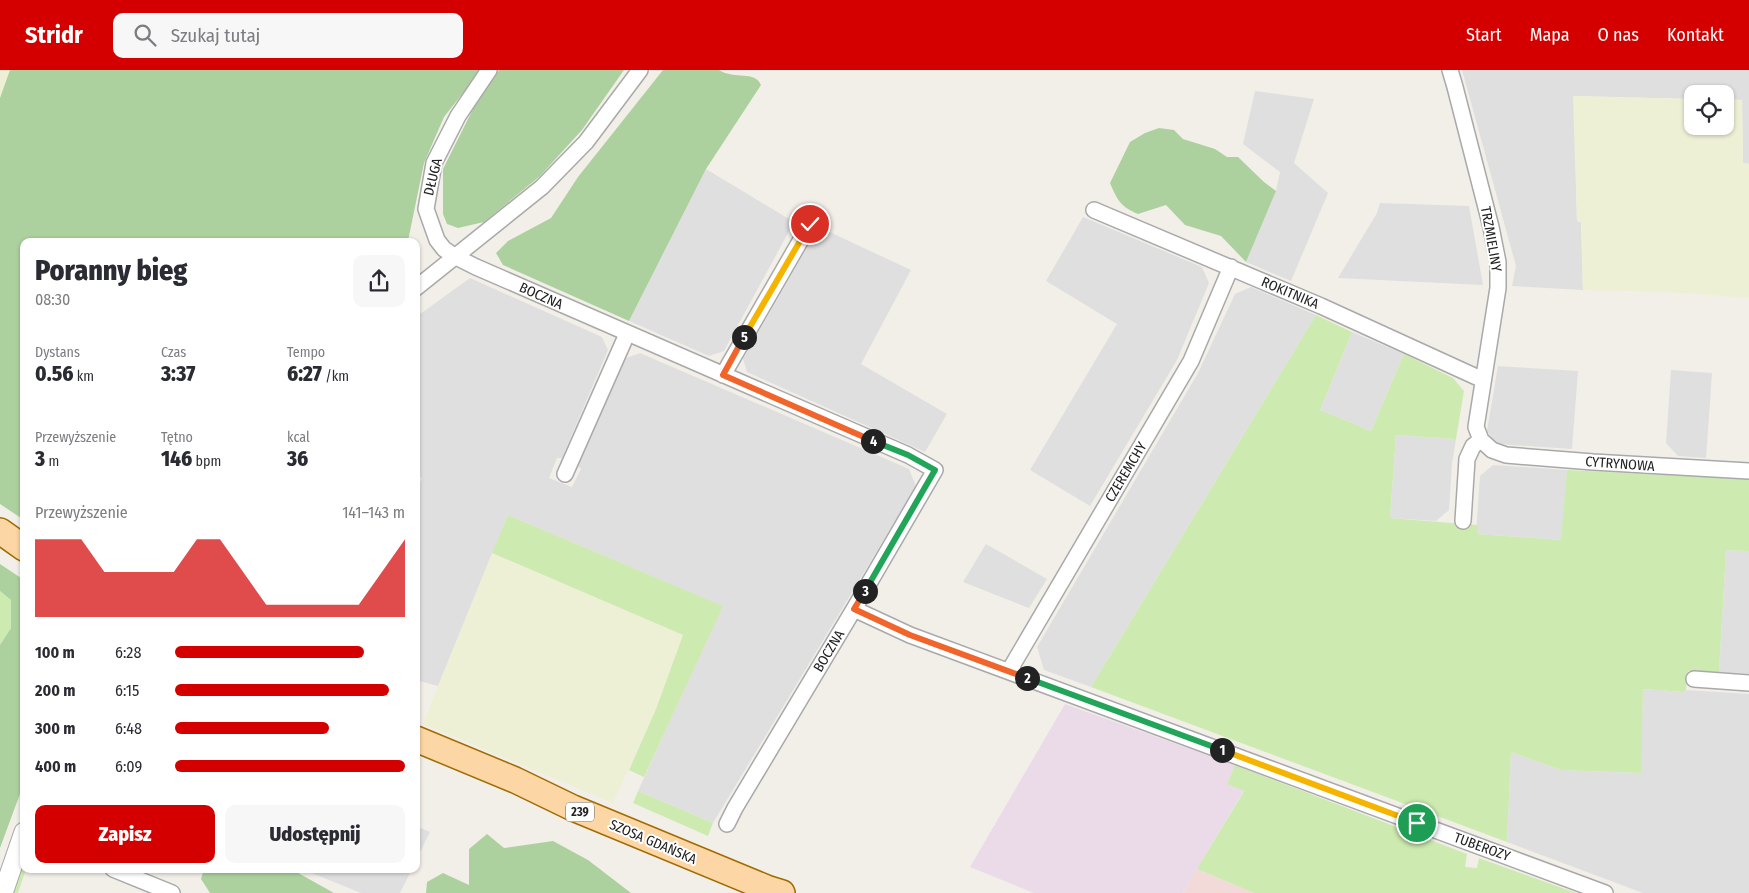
<!DOCTYPE html>
<html lang="pl">
<meta charset="utf-8">
<style>
body{margin:0;font-family:"Fira Sans Condensed",sans-serif;background:#f7f7f7;color:#2b2b33;height:100vh;display:flex;flex-direction:column;font-size:19px;white-space:nowrap}
*{box-sizing:border-box;margin:0}
p{font-size:16px;color:#7c7c81}
.icon{flex:none;width:28px;height:28px;fill:none;stroke:currentColor;stroke-width:2;stroke-linecap:round;stroke-linejoin:round}
.map{position:relative;flex:1;overflow:hidden}
.drawer{position:absolute;left:20px;top:168px;width:400px;height:635px;display:flex;flex-direction:column;background:#fff;border-radius:10px;box-shadow:0 1px 4px #0004}
.drawer>*{flex:none}
.buttons{position:absolute;left:1684px;top:15px;display:grid;gap:10px}
.buttons a{display:grid;place-items:center;width:50px;height:50px;border-radius:10px;background:#fff;box-shadow:0 1px 4px #0004;font-size:25px}
.pin{position:absolute;display:grid;place-items:center;width:42px;height:42px;color:#fff;margin:-21px;border:2px solid #fff;border-radius:50%;box-shadow:0 1px 5px #0007}
.km{position:absolute;width:25px;height:25px;margin:-12px;border-radius:50%;background:#222;color:#fff;font-size:14px;line-height:25px;text-align:center}
.round{display:grid;place-items:center;flex:none;width:52px;height:52px;border-radius:10px;background:#f7f7f7}
.overview{display:flex;align-items:center;justify-content:space-between;height:85px;padding:0 15px}
h1{font-size:28px;font-weight:800;line-height:38px}
.metrics{display:grid;grid-template-columns:repeat(3,1fr);gap:8px;height:85px;padding:5px 15px}
.metrics div{display:grid;align-content:center}
.metrics b{font-size:21px;font-weight:800}
.metrics small{font-size:14px;font-weight:400}
.metrics p{font-size:14px}
.chart{height:140px;padding:10px 15px}
.chart p{display:flex;justify-content:space-between}
.chart svg{width:100%;height:90px;margin-top:5px;fill:#d40000;opacity:.7}
.button{display:flex;gap:10px;margin-top:auto;padding:10px 15px}
.button a{flex:1;height:58px;border-radius:10px;background:#d40000;color:#fff;font-size:20px;font-weight:800;line-height:58px;text-align:center}
.button a+a{background:#f7f7f7;color:#2b2b33}
ul{padding:0 15px;list-style:none;font-size:16px}
li{display:grid;grid-template-columns:80px 60px 1fr;align-items:center;height:38px}
li i{height:12px;border-radius:6px;background:#d40000}
header{display:flex;align-items:center;gap:30px;box-sizing:border-box;height:70px;padding:0 25px;background:#d40000;color:#fff}
header strong{font-size:24px}
nav{display:flex;gap:28px;margin-inline-start:auto;font-size:18px}
.search{width:350px;height:45px;background:#f7f7f7;display:flex;align-items:center;gap:12px;box-sizing:border-box;padding:0 18px;border-radius:10px;color:#7c7c81;font-size:19px}
.map>svg:first-child{display:block}
.residential{fill:#e0dfdf}
.commercial{fill:#f2dad9}
.industrial{fill:#ebdbe8}
.farmland{fill:#eef0d5}
.grass{fill:#cdebb0}
.forest{fill:#add19e}
.lines{fill:none;stroke-linecap:round;stroke-linejoin:round}
.minor-casing{stroke:#a9a9a9;stroke-width:18}
.tertiary-casing{stroke:#a9a9a9;stroke-width:21}
.primary-casing{stroke:#a06b00;stroke-width:28}
.minor{stroke:#fff;stroke-width:15}
.tertiary{stroke:#fff;stroke-width:19}
.primary{stroke:#fcd6a4;stroke-width:25}
.split-1-casing{stroke:#fff;stroke-width:10}
.split-2-casing{stroke:#fff;stroke-width:10}
.split-3-casing{stroke:#fff;stroke-width:10}
.split-4-casing{stroke:#fff;stroke-width:10}
.split-5-casing{stroke:#fff;stroke-width:10}
.split-6-casing{stroke:#fff;stroke-width:10}
.split-1{stroke:#f5b400;stroke-width:6}
.split-2{stroke:#22a559;stroke-width:6}
.split-3{stroke:#f0652b;stroke-width:6}
.split-4{stroke:#22a559;stroke-width:6}
.split-5{stroke:#f0652b;stroke-width:6}
.split-6{stroke:#f5b400;stroke-width:6}
.labels{text-anchor:middle;dominant-baseline:central;stroke-width:4;stroke-linejoin:round;paint-order:stroke}
.shield{fill:#fff;stroke:#646464;stroke-width:1}
.shield-label{font-size:12px;font-weight:bold;fill:#222}
.street-label{font-size:14px;fill:#222;stroke:#fff}
</style>
<header>
<strong>Stridr</strong>
<div class="search"><svg class="icon" aria-label="search" viewBox="0 0 24 24"><circle cx="10" cy="10" r="6"/><path d="M15 15l6 6"/></svg>Szukaj tutaj</div>
<nav><a>Start</a><a>Mapa</a><a>O nas</a><a>Kontakt</a></nav>
</header>
<div class="map">
<svg width="1749" height="823" viewBox="0 0 1749 823">
<rect width="100%" height="100%" fill="#f2efe9"/>
<path class="residential" d="M 1462,0 L 1749,0 L 1749,94 L 1743,93 L 1742,30 L 1725,29 L 1725,24 L 1692,24 L 1692,29 L 1574,26 L 1577,151 L 1581,152 L 1583,220 L 1512,216 L 1516,196 Z
M 1255,21 L 1314,29 L 1294,93 L 1328,123 L 1291,211 L 1246,192 L 1276,121 L 1280,102 L 1243,74 Z
M 706,99 L 794,152 L 724,281 L 709,286 L 629,251 Z
M 1380,133 L 1469,136 L 1483,215 L 1338,208 L 1377,143 Z
M 1083,147 L 1202,197 L 1209,213 L 1177,290 L 1090,436 L 1030,400 L 1117,254 L 1046,211 Z
M 819,157 L 911,200 L 861,294 L 947,344 L 925,382 L 747,302 L 743,289 Z
M 470,208 L 602,267 L 608,280 L 562,388 L 557,388 L 549,408 L 572,417 L 581,399 L 577,395 L 626,288 L 640,283 L 909,399 L 916,416 L 713,753 L 638,721 L 722,536 L 508,445 L 438,616 L 416,610 L 416,422 L 422,408 L 416,405 L 416,247 Z
M 1251,217 L 1316,245 L 1091,617 L 1044,600 L 1037,577 L 1198,303 L 1235,224 Z
M 1352,262 L 1404,284 L 1371,361 L 1320,340 Z
M 1498,296 L 1578,301 L 1572,379 L 1497,374 L 1487,361 Z
M 1671,300 L 1712,303 L 1706,388 L 1678,386 L 1666,373 Z
M 1396,365 L 1456,369 L 1452,394 L 1449,440 L 1436,451 L 1390,448 Z
M 1493,395 L 1567,400 L 1562,470 L 1476,464 L 1480,406 Z
M 986,474 L 1047,509 L 1029,538 L 963,512 Z
M 1726,480 L 1749,481 L 1749,604 L 1719,602 Z
M 1643,619 L 1684,622 L 1686,620 L 1749,624 L 1749,823 L 1643,823 L 1507,772 L 1511,682 L 1561,700 L 1640,703 Z
M 416,756 L 430,762 L 416,790 Z
M 302,799 L 301,799 L 412,799 L 400,823 L 361,823 Z"/>
<path class="commercial" d="M 1197,799 L 1254,823 L 1183,823 Z"/>
<path class="industrial" d="M 1065,634 L 1235,695 L 1227,714 L 1244,720 L 1183,823 L 1034,823 L 970,797 Z"/>
<path class="farmland" d="M 0,0 L 10,0 L 1,25 L 0,25 Z
M 1573,26 L 1692,29 L 1692,56 L 1725,56 L 1725,29 L 1742,30 L 1743,93 L 1749,94 L 1749,228 L 1668,222 L 1583,220 L 1581,152 L 1577,151 Z
M 492,483 L 683,565 L 656,639 L 613,733 L 423,654 Z"/>
<path class="grass" d="M 1316,245 L 1352,262 L 1320,340 L 1371,361 L 1404,284 L 1453,308 L 1464,321 L 1456,369 L 1396,365 L 1390,448 L 1477,455 L 1477,464 L 1561,470 L 1567,400 L 1749,409 L 1749,481 L 1726,480 L 1719,602 L 1688,601 L 1686,620 L 1684,622 L 1643,619 L 1641,703 L 1561,700 L 1511,682 L 1507,772 L 1091,617 Z
M 508,445 L 723,536 L 644,707 L 629,700 L 656,639 L 683,565 L 492,483 Z
M 0,521 L 11,530 L 11,558 L 0,575 Z
M 1235,695 L 1467,784 L 1465,797 L 1477,798 L 1479,788 L 1576,823 L 1254,823 L 1197,799 L 1244,721 L 1227,714 Z
M 638,721 L 713,753 L 708,766 L 633,733 Z
M 24,787 L 24,799 L 26,799 L 18,823 L 11,823 Z"/>
<path class="forest" d="M 10,0 L 481,0 L 444,47 L 424,93 L 408,171 L 24,171 L 24,450 L 0,434 L 0,28 Z
M 499,0 L 624,0 L 582,60 L 540,106 L 484,152 L 508,171 L 551,148 L 578,107 L 663,0 L 719,0 C 735,10 755,0 761,15 L 706,99 L 629,251 L 503,195 L 496,183 L 508,171 L 484,152 L 458,158 L 447,154 L 443,144 L 443,99 L 480,25 Z
M 1159,58 L 1174,60 L 1183,69 L 1215,79 L 1227,87 L 1238,87 L 1264,112 L 1276,121 L 1246,192 L 1221,166 L 1185,155 L 1166,135 L 1138,144 C 1121,137 1117,130 1110,113 L 1130,72 L 1145,63 Z
M 0,494 L 24,510 L 24,713 L 0,778 L 0,575 L 11,558 L 11,530 L 0,521 Z
M 487,764 L 504,778 L 553,771 L 588,790 L 631,823 L 426,823 L 427,812 L 443,803 L 469,815 L 469,779 Z
M 204,799 L 291,799 L 334,823 L 210,823 L 201,809 Z"/>
<g class="lines">
<g class="minor-casing">
<path id="minor" d="M 489,0 L 458,46 L 434,93 L 426,139 L 437,170 L 444,179 L 456,187 L 476,197 L 908,385 L 935,400 L 854,539 L 735,738 L 727,754
M 1450,0 L 1455,17 L 1491,157 L 1498,192 L 1498,218 L 1476,357 L 1481,370 L 1492,380 L 1506,385 L 1593,392 L 1749,401
M 1094,140 L 1321,236 L 1483,310
M 416,218 L 542,117 L 586,72 L 640,0
M 723,305 L 810,154
M 565,404 L 627,264
M 1463,451 L 1467,389 L 1473,376 L 1481,370
M 854,539 L 910,565 L 1605,823
M 1009,601 L 1191,291 L 1231,197
M 1694,609 L 1749,613
M 113,799 L 172,823"/>
</g>
<g class="tertiary-casing">
<path id="tertiary" d="M 3,823 L 24,762"/>
</g>
<g class="primary-casing">
<path id="primary" d="M 0,461 L 24,478
M 416,669 L 515,710 L 573,738 L 769,819 L 782,823"/>
</g>
<use href="#minor" class="minor"/>
<use href="#tertiary" class="tertiary"/>
<use href="#primary" class="primary"/>
</g>
<g class="lines">
<g class="split-1-casing">
<path id="split-1" d="M 1222,680 L 1417,753"/>
</g>
<g class="split-2-casing">
<path id="split-2" d="M 1027,608 L 1222,680"/>
</g>
<g class="split-3-casing">
<path id="split-3" d="M 865,521 L 854,539 L 910,565 L 1027,608"/>
</g>
<g class="split-4-casing">
<path id="split-4" d="M 865,521 L 935,400 L 908,385 L 873,371"/>
</g>
<g class="split-5-casing">
<path id="split-5" d="M 744,267 L 723,305 L 873,371"/>
</g>
<g class="split-6-casing">
<path id="split-6" d="M 744,267 L 810,154"/>
</g>
<use href="#split-1" class="split-1"/>
<use href="#split-2" class="split-2"/>
<use href="#split-3" class="split-3"/>
<use href="#split-4" class="split-4"/>
<use href="#split-5" class="split-5"/>
<use href="#split-6" class="split-6"/>
</g>
<g class="labels">
<rect class="shield" x="566" y="732.5" width="28" height="19" rx="4"/>
<g class="shield-label">
<text x="580" y="742">239</text>
</g>
<g class="street-label">
<text transform="translate(433 107) rotate(-76)">DŁUGA</text>
<text transform="translate(1491 169) rotate(80)">TRZMIELINY</text>
<text transform="translate(1290 223) rotate(23)">ROKITNIKA</text>
<text transform="translate(541 226) rotate(24)">BOCZNA</text>
<text transform="translate(1620 394) rotate(4)">CYTRYNOWA</text>
<text transform="translate(1126 402) rotate(-59)">CZEREMCHY</text>
<text transform="translate(829 581) rotate(-59)">BOCZNA</text>
<text transform="translate(653 772) rotate(23)">SZOSA GDAŃSKA</text>
<text transform="translate(1482 777) rotate(20)">TUBEROZY</text>
</g>
</g>
</svg>
<div class="buttons">
<a><svg class="icon" aria-label="locate" viewBox="0 0 24 24"><circle cx="12" cy="12" r="6"/><path d="M12 2v4M12 18v4M2 12h4M18 12h4"/></svg></a>
</div>
<div class="pin" style="left:1417px;top:753px;background:#1e9e55"><svg class="icon" aria-label="arrive" viewBox="0 0 24 24"><path d="M6 21V4h12l-3 4 3 4H6"/></svg></div>
<div class="pin" style="left:810px;top:154px;background:#d93025"><svg class="icon" aria-label="check" viewBox="0 0 24 24"><path d="M5 12l5 5 9-10"/></svg></div>
<b class="km" style="left:1222px;top:680px">1</b>
<b class="km" style="left:1027px;top:608px">2</b>
<b class="km" style="left:865px;top:521px">3</b>
<b class="km" style="left:873px;top:371px">4</b>
<b class="km" style="left:744px;top:267px">5</b>
<section class="drawer">
<div class="overview"><div><h1>Poranny bieg</h1><p>08:30</p></div><a class="round"><svg class="icon" aria-label="share" viewBox="0 0 24 24"><path d="M12 15V3M7 8l5-5 5 5M5 13v7h14v-7"/></svg></a></div>
<div class="metrics">
<div><p>Dystans</p><b>0.56<small> km</small></b></div>
<div><p>Czas</p><b>3:37</b></div>
<div><p>Tempo</p><b>6:27<small> /km</small></b></div>
</div>
<div class="metrics">
<div><p>Przewyższenie</p><b>3<small> m</small></b></div>
<div><p>Tętno</p><b>146<small> bpm</small></b></div>
<div><p>kcal</p><b>36</b></div>
</div>
<div class="chart"><p><span>Przewyższenie</span>141–143 m</p>
<svg viewBox="0 0 160 44" preserveAspectRatio="none"><path d="M0 44V6L10 6L20 6L30 22L40 22L50 22L60 22L70 6L80 6L90 22L100 38L110 38L120 38L130 38L140 38L150 22L160 6V44z"/></svg>
</div>
<ul>
<li><b>100 m</b>6:28<i style="width:82%"></i></li>
<li><b>200 m</b>6:15<i style="width:93%"></i></li>
<li><b>300 m</b>6:48<i style="width:67%"></i></li>
<li><b>400 m</b>6:09<i style="width:100%"></i></li>
</ul>
<div class="button"><a>Zapisz</a><a>Udostępnij</a></div>
</section>
</div>
